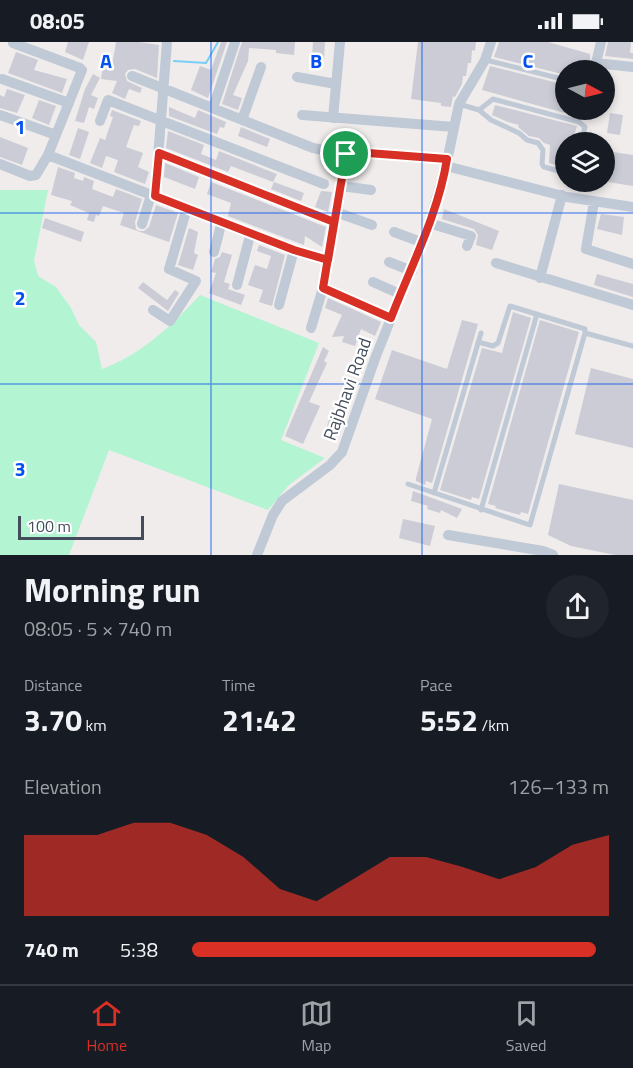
<!DOCTYPE html>
<meta charset="utf-8">
<style>
body{margin:0;font-family:"Titillium Web",sans-serif;background:#20242c;color:#f1f3f6;height:100vh;display:flex;flex-direction:column;font-size:22px;white-space:nowrap}
*{box-sizing:border-box;margin:0}
p{font-size:20px;color:#9ea1a6}
.icon{flex:none;width:33px;height:33px;fill:none;stroke:currentColor;stroke-width:2;stroke-linecap:round;stroke-linejoin:round}
.map{position:relative;height:513px;overflow:hidden}
.details{display:flex;flex-direction:column;background:#171b24;flex:1}
.details>*{flex:none}
.needle{width:39px;rotate:97deg}
.tools{position:absolute;left:555px;top:18px;display:grid;gap:12px}
.tools a{display:grid;place-items:center;width:60px;height:60px;border-radius:50%;background:#171b24;box-shadow:0 3px 9px #0003;font-size:30px}
.scale{position:absolute;left:18px;bottom:15px;width:126px;box-sizing:border-box;padding-left:6px;border:3px solid #424c5b;border-top:0;font-size:16px;line-height:21px;white-space:nowrap;color:#424c5b;-webkit-text-stroke:4px #fff;paint-order:stroke}
.pin{position:absolute;display:grid;place-items:center;width:51px;height:51px;color:#fff;margin:-26px;border:3px solid #fff;border-radius:50%;box-shadow:0 2px 6px #0007}
.round{display:grid;place-items:center;flex:none;width:63px;height:63px;border-radius:32px;background:#20242c}
.summary{display:flex;align-items:center;justify-content:space-between;height:102px;padding:0 24px}
h1{font-size:33px;font-weight:700;line-height:45px}
.stats{display:grid;grid-template-columns:repeat(3,1fr);gap:9px;height:102px;padding:6px 24px}
.stats div{display:grid;align-content:center}
.stats b{font-size:30px;font-weight:700}
.stats small{font-size:16px;font-weight:400}
.stats p{font-size:16px}
.chart{height:168px;padding:12px 24px}
.chart p{display:flex;justify-content:space-between}
.chart svg{width:100%;height:108px;margin-top:6px;fill:#d93025;opacity:.7}
ul{padding:0 24px;list-style:none;font-size:20px}
li{display:grid;grid-template-columns:96px 72px 1fr;align-items:center;height:45px}
li i{height:15px;border-radius:8px;background:#d93025}
.status{display:flex;justify-content:space-between;align-items:center;height:42px;padding:0 30px;background:#171b24;direction:ltr}
.status svg{height:16px;fill:currentColor}
.tab-bar{display:flex;justify-content:space-around;align-items:center;height:84px;border-top:2px solid #363941;background:#171b24;font-size:16px;color:#9ea1a6}
.tab-bar a{display:grid;justify-items:center;gap:3px}
.tab-bar .selected{color:#d93025}
.map>svg:first-child{display:block}
.green{fill:#b3f4d3}
.lines{fill:none;stroke-linecap:round;stroke-linejoin:round}
.stream{stroke:#7acef6;stroke-width:2}
.building{fill:#cbccd5}
.service{stroke:#c0c9d6;stroke-width:5}
.minor{stroke:#c0c9d6;stroke-width:10}
.route-casing{stroke:#fff;stroke-width:12}
.route{stroke:#d93025;stroke-width:8}
.grid{fill:none;stroke:#0450f1;stroke-width:1.5;stroke-opacity:0.55}
.labels{text-anchor:middle;dominant-baseline:central;stroke-width:5;stroke-linejoin:round;paint-order:stroke}
.street-label{font-size:18px;fill:#424c5b;stroke:#fff}
.grid-label{font-size:20px;text-anchor:middle;font-weight:bold;fill:#0450f1;stroke:#fff;stroke-width:5;stroke-linejoin:round;paint-order:stroke}
</style>
<div class="status"><b>08:05</b><svg viewBox="0 0 49 12"><path d="M0 12V9h3v3zM5 12V6h3v6zM10 12V3h3v9zM15 12V0h3v12zM26 1h20v11H26zM47 4h2v5h-2z"/></svg></div>
<div class="map">
<svg width="633" height="513" viewBox="0 0 633 513">
<rect width="100%" height="100%" fill="#efeceb"/>
<path class="green" d="M 0,148 L 48,148 L 34,219 L 38,234 L 56,245 L 71,266 L 79,283 L 96,300 L 102,327 C 141,313 172,283 200,253 L 319,301 L 281,398 L 325,416 L 289,443 L 268,468 L 109,408 L 69,513 L 0,513 Z"/>
<g class="lines">
<path class="stream" d="M 174,19 L 206,21 L 218,0"/>
</g>
<path class="building" d="M 68,0 L 89,0 L 83,18 L 65,10 Z
M 116,0 L 139,0 L 159,3 L 157,36 L 135,27 L 128,28 L 125,32 L 127,39 L 142,46 L 140,51 L 129,47 L 125,57 L 112,51 L 117,39 L 101,37 L 104,16 L 113,18 Z
M 221,0 L 227,0 L 208,56 L 191,48 L 200,24 L 211,28 Z
M 242,0 L 295,0 L 294,13 L 276,11 L 276,8 L 249,6 L 248,19 L 233,53 L 242,56 L 238,68 L 222,62 Z
M 313,0 L 325,0 L 324,17 L 312,16 Z
M 418,0 L 476,0 L 475,9 L 472,8 L 471,21 L 468,21 L 466,34 L 463,34 L 462,42 L 455,55 L 453,54 L 451,65 L 441,64 L 441,61 L 411,57 Z
M 499,0 L 548,0 L 590,12 L 590,28 L 566,28 L 566,33 L 494,15 Z
M 608,0 L 631,0 L 630,11 L 633,11 L 633,17 L 605,14 Z
M 16,10 L 38,18 L 34,28 L 67,37 L 62,51 L 8,31 Z
M 490,24 L 566,43 L 566,68 L 581,68 L 579,75 L 482,48 Z
M 93,32 L 100,36 L 91,53 L 98,56 L 94,67 L 89,65 L 84,81 L 75,79 L 85,47 Z
M 7,47 L 25,53 L 17,71 L 0,66 L 0,53 L 4,55 Z
M 39,58 L 56,64 L 49,83 L 32,76 Z
M 495,63 L 577,84 L 572,100 L 566,100 L 566,126 L 549,121 L 550,103 L 544,101 L 539,96 L 529,94 L 518,85 L 519,83 L 508,80 L 492,73 Z
M 169,65 L 195,76 L 198,68 L 226,80 L 224,86 L 220,85 L 217,92 L 169,74 Z
M 112,68 L 141,79 L 139,84 L 134,83 L 126,105 L 143,111 L 138,125 L 149,130 L 145,142 L 114,130 L 118,118 L 106,114 L 102,126 L 90,121 L 100,96 L 105,98 L 113,75 L 110,74 Z
M 610,71 L 623,73 L 620,93 L 607,91 Z
M 241,85 L 270,97 L 267,105 L 238,94 Z
M 78,86 L 89,90 L 80,117 L 69,113 Z
M 168,89 L 204,103 L 201,112 L 216,118 L 219,109 L 277,132 L 273,140 L 231,124 L 228,130 L 166,106 Z
M 0,95 L 28,106 L 22,123 L 0,115 Z
M 613,110 L 633,113 L 633,144 L 608,140 Z
M 165,121 L 199,135 L 195,147 L 164,135 Z
M 58,125 L 75,131 L 74,136 L 83,139 L 84,135 L 94,139 L 92,147 L 113,155 L 116,147 L 142,157 L 135,180 L 136,187 L 139,189 L 144,189 L 149,185 L 156,163 L 178,171 L 169,200 L 120,183 L 124,171 L 103,164 L 99,174 L 96,173 L 94,180 L 87,178 L 89,171 L 70,163 L 72,159 L 51,153 Z
M 211,140 L 326,185 L 322,205 L 305,194 L 304,203 L 228,174 L 231,161 L 207,152 Z
M 274,140 L 304,151 L 301,159 L 271,147 Z
M 321,149 L 332,150 L 328,170 L 315,165 Z
M 444,167 L 499,189 L 492,208 L 476,203 L 478,193 L 474,187 L 442,177 Z
M 601,172 L 624,175 L 622,193 L 597,187 Z
M 45,176 L 84,190 L 81,200 L 42,186 Z
M 189,186 L 198,190 L 194,211 L 198,213 L 193,228 L 178,223 Z
M 259,203 L 285,213 L 272,264 L 259,260 L 263,248 L 248,243 L 255,223 L 267,227 L 271,214 L 257,209 Z
M 222,210 L 232,213 L 224,240 L 230,242 L 228,247 L 245,253 L 241,263 L 209,251 L 216,231 L 211,230 L 215,217 L 220,215 Z
M 597,232 L 633,242 L 633,255 L 594,243 Z
M 143,240 L 167,258 L 175,248 L 179,251 L 168,269 L 138,246 Z
M 328,256 L 381,280 L 375,294 L 361,287 L 355,304 L 342,300 L 344,294 L 332,295 L 342,273 L 325,266 Z
M 513,270 L 531,276 L 479,457 L 472,455 L 471,458 L 440,448 L 482,306 L 502,311 Z
M 462,278 L 478,282 L 432,441 L 426,439 L 425,443 L 416,439 L 416,436 L 432,377 L 375,357 L 392,308 L 447,327 Z
M 540,278 L 579,290 L 528,472 L 521,470 L 520,473 L 495,466 L 496,464 L 488,462 Z
M 323,305 L 329,309 L 324,319 L 327,321 L 309,360 L 320,364 L 303,402 L 285,394 Z
M 591,326 L 633,337 L 633,406 L 575,392 Z
M 332,369 L 347,373 L 340,393 L 332,391 L 334,386 L 327,384 Z
M 559,442 L 633,458 L 633,513 L 615,513 L 571,504 L 548,493 Z
M 413,449 L 462,467 L 457,476 L 441,468 L 440,471 L 427,467 L 428,464 L 411,459 Z
M 403,477 L 435,484 L 430,504 L 399,496 Z"/>
<g class="lines">
<path class="service" d="M 486,18 L 566,38
M 459,62 L 479,68 L 491,78 L 519,91 L 527,98 L 538,101 L 543,108 L 542,122 L 544,125 L 566,131
M 479,68 L 493,57 L 579,80 L 585,85 L 581,100
M 478,300 L 493,304 L 498,301 L 510,264 L 585,287 L 585,291 L 633,304
M 408,442 L 530,483 L 585,291
M 434,451 L 481,291
M 481,468 L 537,272"/>
<path class="minor" d="M 601,0 L 596,21 L 633,25
M 132,34 L 313,106 L 346,112 L 368,111 L 446,117
M 297,35 L 336,42
M 2,37 L 69,61
M 213,66 L 235,0
M 0,73 L 56,93
M 302,73 L 454,85
M 333,76 L 340,0
M 242,78 L 261,25
M 100,79 L 108,58 L 324,142
M 159,111 L 334,180
M 48,113 L 294,208 L 328,218
M 0,122 L 30,134 L 36,133 L 48,113 L 82,28 L 80,26 L 13,1
M 446,124 L 567,155 L 633,165
M 341,144 L 371,148
M 155,154 L 167,0
M 594,160 L 586,207 L 633,222
M 336,170 L 372,183
M 429,181 L 471,194 L 467,204
M 142,182 L 151,153
M 394,190 L 421,200
M 214,210 L 222,179
M 389,220 L 412,229
M 496,221 L 633,263
M 540,236 L 562,153
M 373,240 L 400,252
M 237,243 L 251,190
M 323,246 L 391,276
M 279,263 L 294,208
M 153,268 L 170,279 L 196,239 L 169,227 L 187,166
M 311,286 L 323,246 L 346,112
M 448,493 L 543,509 L 553,513
M 257,513 L 273,473 L 282,459 L 330,423 L 342,410 L 376,314 L 429,181 L 446,124 L 459,62 L 485,18 L 491,0"/>
</g>
<g class="lines">
<g class="route-casing">
<path id="route" d="M 346,112 L 328,218 L 294,208 L 155,154 L 159,111 L 334,180 L 323,246 L 391,276 C 411,224 438,173 447,117 L 368,111 L 346,112"/>
</g>
<use href="#route" class="route"/>
</g>
<path class="grid" d="M 211,0 L 211,513M 422,0 L 422,513M 0,171 L 633,171M 0,342 L 633,342"/>
<g class="labels">
<g class="street-label">
<text transform="translate(347 347) rotate(-70)">Rajbhavi Road</text>
</g>
</g>
<g class="grid-label">
<text x="106" y="26">A</text>
<text x="316" y="26">B</text>
<text x="528" y="26">C</text>
<text x="20" y="92">1</text>
<text x="20" y="263">2</text>
<text x="20" y="434">3</text>
</g>
</svg>
<div class="tools">
<a><svg class="needle" viewBox="-14 -14 28 28"><path d="M0-13l5 13h-10z" fill="#e53935"/><path d="M0 13l5-13h-10z" fill="#9ea1a6"/></svg></a>
<a><svg class="icon" aria-label="layers" viewBox="0 0 24 24"><path d="M12 4l9 5-9 5-9-5zM3 14l9 5 9-5"/></svg></a>
</div>
<div class="scale">100 m</div>
<div class="pin" style="left:346px;top:112px;background:#1e9e55"><svg class="icon" aria-label="arrive" viewBox="0 0 24 24"><path d="M6 21V4h12l-3 4 3 4H6"/></svg></div>
</div>
<section class="details">
<div class="summary"><div><h1>Morning run</h1><p>08:05 · 5 × 740 m</p></div><a class="round"><svg class="icon" aria-label="share" viewBox="0 0 24 24"><path d="M12 15V3M7 8l5-5 5 5M5 13v7h14v-7"/></svg></a></div>
<div class="stats">
<div><p>Distance</p><b>3.70<small> km</small></b></div>
<div><p>Time</p><b>21:42</b></div>
<div><p>Pace</p><b>5:52<small> /km</small></b></div>
</div>
<div class="chart"><p><span>Elevation</span>126–133 m</p>
<svg viewBox="0 0 160 44" preserveAspectRatio="none"><path d="M0 44V11L10 11L20 11L30 6L40 6L50 11L60 20L70 33L80 38L90 29L100 20L110 20L120 24L130 29L140 24L150 15L160 11V44z"/></svg>
</div>
<ul>
<li><b>740 m</b>5:38<i style="width:97%"></i></li>
</ul>
</section>
<nav class="tab-bar">
<a class="selected"><svg class="icon" aria-label="home" viewBox="0 0 24 24"><path d="M3 11l9-7 9 7M6 9v11h12V9"/></svg>Home</a>
<a><svg class="icon" aria-label="map" viewBox="0 0 24 24"><path d="M3 6l6-2 6 2 6-2v14l-6 2-6-2-6 2zM9 4v14M15 6v14"/></svg>Map</a>
<a><svg class="icon" aria-label="saved" viewBox="0 0 24 24"><path d="M7 4h10v16l-5-4-5 4z"/></svg>Saved</a>
</nav>
